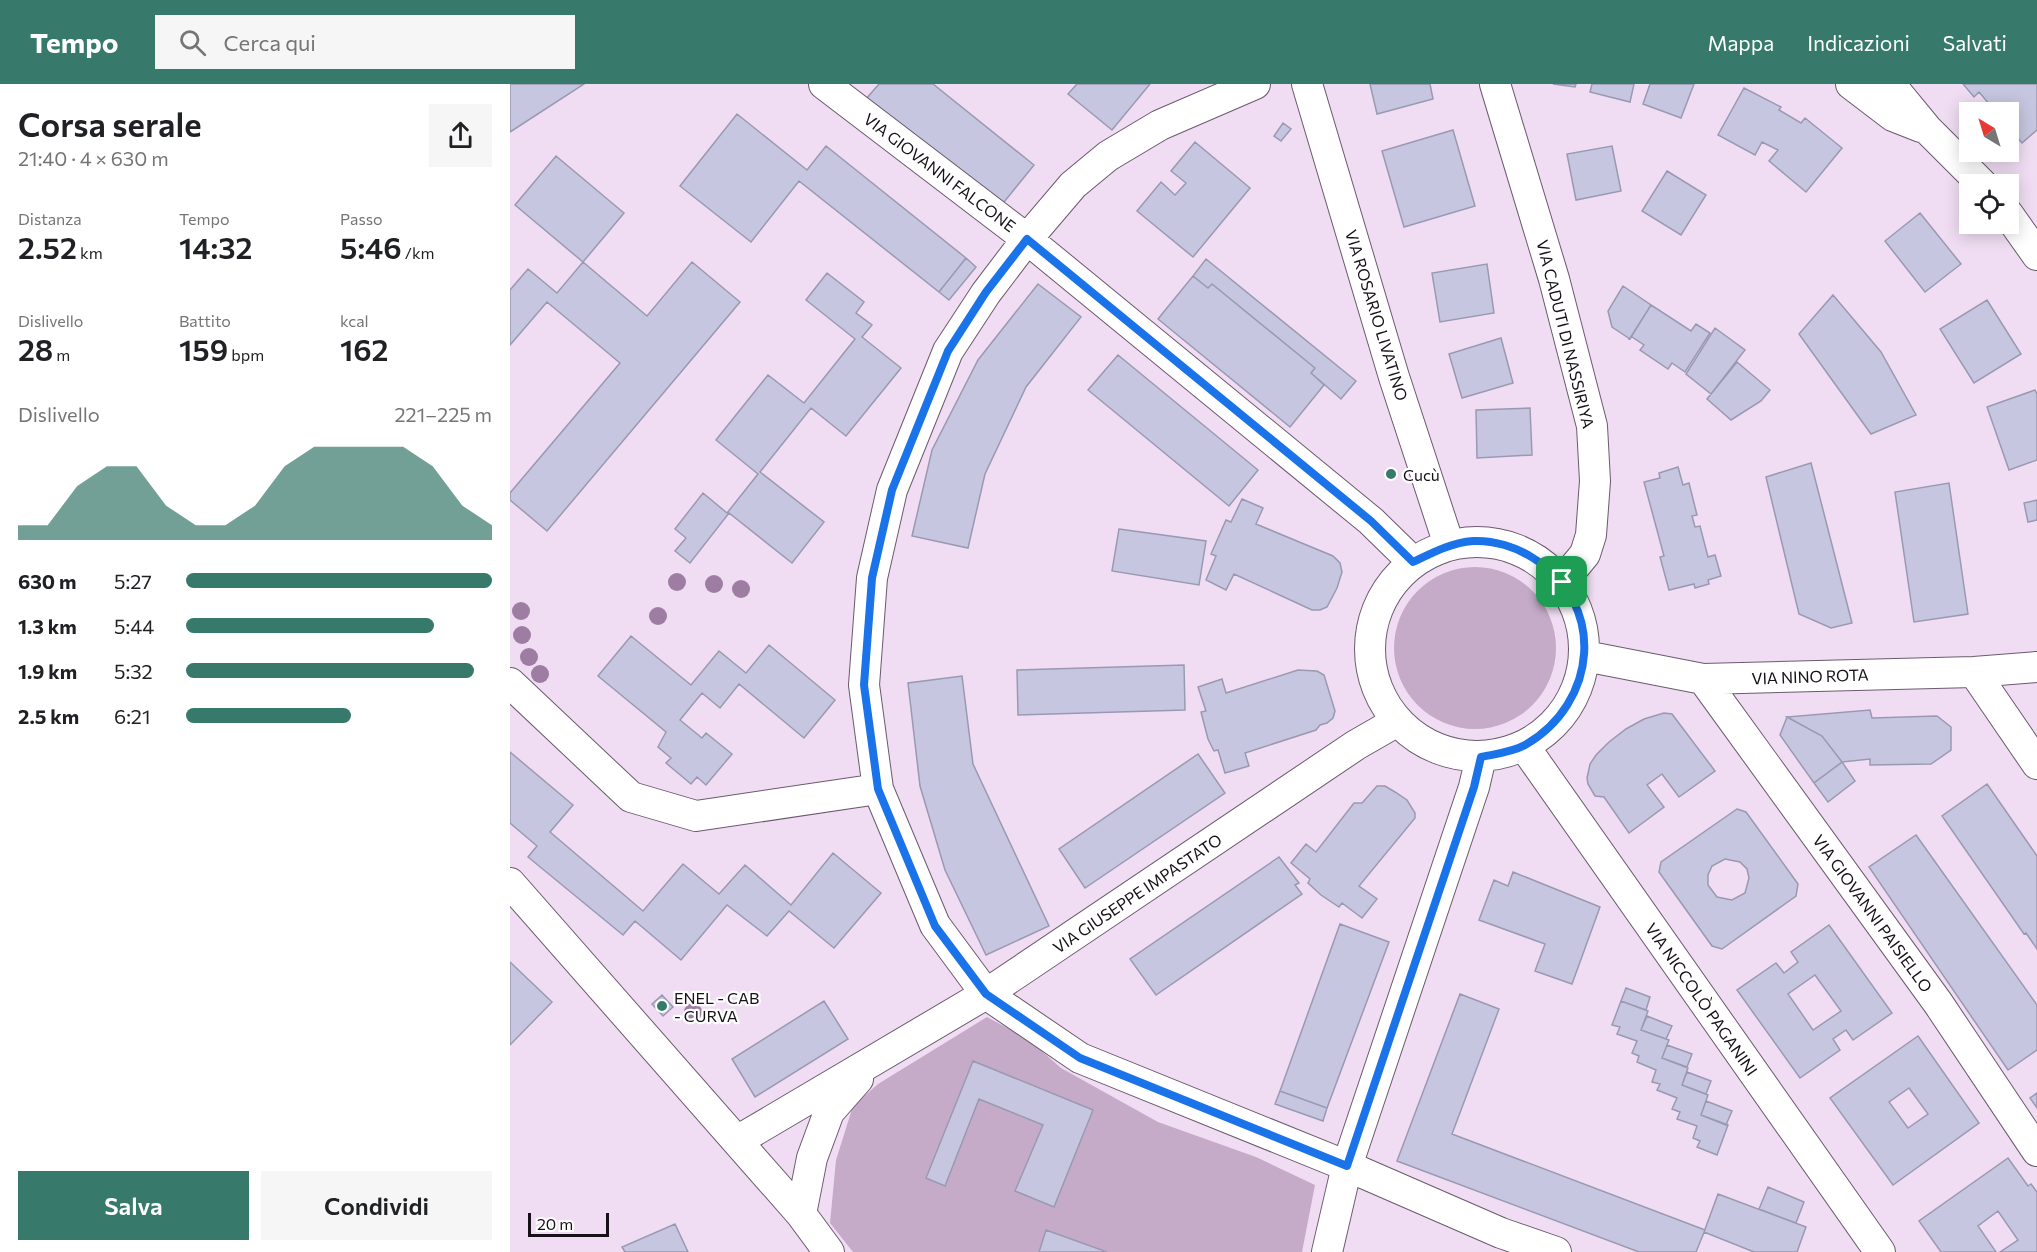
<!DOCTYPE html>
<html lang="it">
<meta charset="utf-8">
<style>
body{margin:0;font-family:Commissioner,sans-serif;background:#f6f6f6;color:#202124;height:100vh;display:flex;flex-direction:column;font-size:22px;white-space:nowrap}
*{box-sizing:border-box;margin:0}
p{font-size:20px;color:#757577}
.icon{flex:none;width:33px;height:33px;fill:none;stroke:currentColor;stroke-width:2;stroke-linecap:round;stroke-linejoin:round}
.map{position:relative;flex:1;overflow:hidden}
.side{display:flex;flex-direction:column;background:#fff;width:510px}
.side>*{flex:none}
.needle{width:39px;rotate:322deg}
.controls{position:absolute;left:1449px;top:18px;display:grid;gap:12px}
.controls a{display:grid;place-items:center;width:60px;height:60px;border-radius:0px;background:#fff;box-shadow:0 3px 15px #0003;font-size:30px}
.scale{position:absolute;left:18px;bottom:15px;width:81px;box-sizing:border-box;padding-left:6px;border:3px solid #161017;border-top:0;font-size:16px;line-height:21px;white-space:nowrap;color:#161017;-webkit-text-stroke:4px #fff;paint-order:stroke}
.pin{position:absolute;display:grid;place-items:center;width:51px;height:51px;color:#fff;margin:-26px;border-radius:12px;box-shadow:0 3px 9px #0006}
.round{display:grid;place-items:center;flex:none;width:63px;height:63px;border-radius:0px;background:#f6f6f6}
.head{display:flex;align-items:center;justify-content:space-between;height:102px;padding:0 18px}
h1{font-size:33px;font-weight:600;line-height:45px}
.figures{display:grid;grid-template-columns:repeat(3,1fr);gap:9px;height:102px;padding:6px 18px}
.figures div{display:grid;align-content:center}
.figures b{font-size:30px;font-weight:600}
.figures small{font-size:16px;font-weight:400}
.figures p{font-size:16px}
.chart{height:168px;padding:12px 18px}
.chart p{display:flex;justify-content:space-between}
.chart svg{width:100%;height:108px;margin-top:6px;fill:#37796b;opacity:.7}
.primary-button{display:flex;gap:12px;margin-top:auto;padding:12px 18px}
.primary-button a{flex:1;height:69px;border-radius:0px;background:#37796b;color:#fff;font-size:24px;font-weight:600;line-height:69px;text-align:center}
.primary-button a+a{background:#f6f6f6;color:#202124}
ul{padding:0 18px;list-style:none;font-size:20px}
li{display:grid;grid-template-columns:96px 72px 1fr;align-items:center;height:45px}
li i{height:15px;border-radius:8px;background:#37796b}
header{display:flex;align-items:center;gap:36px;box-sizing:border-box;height:84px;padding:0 30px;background:#37796b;color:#fff}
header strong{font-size:28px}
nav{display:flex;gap:33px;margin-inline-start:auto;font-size:21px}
.search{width:420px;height:54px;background:#f6f6f6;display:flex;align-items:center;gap:15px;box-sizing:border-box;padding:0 21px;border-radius:0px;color:#757577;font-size:22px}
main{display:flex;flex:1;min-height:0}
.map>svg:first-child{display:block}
.green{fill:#c6abc9}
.building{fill:#c6c6e0;stroke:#9a99b2;stroke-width:1.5;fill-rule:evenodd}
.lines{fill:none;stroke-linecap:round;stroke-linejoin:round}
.minor-casing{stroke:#6b5a6d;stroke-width:32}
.minor{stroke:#fff;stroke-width:30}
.tree{fill:#9e7da3}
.route-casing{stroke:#fff;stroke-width:12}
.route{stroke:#1a73e8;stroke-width:8}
.poi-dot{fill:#37796b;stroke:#fff;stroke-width:2}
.labels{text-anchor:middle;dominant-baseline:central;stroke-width:4.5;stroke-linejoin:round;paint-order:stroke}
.street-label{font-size:16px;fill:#161017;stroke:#fff}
.poi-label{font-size:16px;fill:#161017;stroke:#fff;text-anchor:start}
</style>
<header>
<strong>Tempo</strong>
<div class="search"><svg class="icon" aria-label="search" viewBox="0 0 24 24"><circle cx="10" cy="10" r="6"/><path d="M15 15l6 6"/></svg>Cerca qui</div>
<nav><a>Mappa</a><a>Indicazioni</a><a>Salvati</a></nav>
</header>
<main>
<section class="side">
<div class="head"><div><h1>Corsa serale</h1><p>21:40 · 4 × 630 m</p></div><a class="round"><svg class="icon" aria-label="share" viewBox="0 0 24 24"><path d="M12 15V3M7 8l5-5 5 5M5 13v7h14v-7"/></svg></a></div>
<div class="figures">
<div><p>Distanza</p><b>2.52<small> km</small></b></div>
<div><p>Tempo</p><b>14:32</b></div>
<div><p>Passo</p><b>5:46<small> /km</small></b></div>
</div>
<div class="figures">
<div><p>Dislivello</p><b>28<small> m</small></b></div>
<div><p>Battito</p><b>159<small> bpm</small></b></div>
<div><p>kcal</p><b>162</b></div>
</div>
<div class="chart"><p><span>Dislivello</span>221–225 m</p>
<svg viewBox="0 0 160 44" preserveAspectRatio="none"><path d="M0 44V38L10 38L20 22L30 14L40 14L50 30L60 38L70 38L80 30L90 14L100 6L110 6L120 6L130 6L140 14L150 30L160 38V44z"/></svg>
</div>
<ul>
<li><b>630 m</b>5:27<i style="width:100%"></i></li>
<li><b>1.3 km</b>5:44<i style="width:81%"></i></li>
<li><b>1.9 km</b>5:32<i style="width:94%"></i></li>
<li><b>2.5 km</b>6:21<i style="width:54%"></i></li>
</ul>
<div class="primary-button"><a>Salva</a><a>Condividi</a></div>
</section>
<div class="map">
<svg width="1527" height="1168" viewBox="0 0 1527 1168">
<rect width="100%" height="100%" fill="#f0ddf3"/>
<path class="green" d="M884 564a81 81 0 1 1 162 0a81 81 0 1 1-162 0Z
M 477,933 L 518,955 L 551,984 L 648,1038 L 746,1073 L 805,1101 L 792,1168 L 343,1168 L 320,1139 L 326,1076 L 343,1022 L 368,1000 Z"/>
<path class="building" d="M 0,0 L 74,0 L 0,48 Z
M 369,0 L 423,0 L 524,81 L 490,123 L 356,15 Z
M 567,0 L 640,0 L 602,46 L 558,10 Z
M 860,0 L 920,0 L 923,15 L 867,30 Z
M 1043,0 L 1066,0 L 1065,3 Z
M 1082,0 L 1124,0 L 1120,18 L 1080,8 Z
M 1140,0 L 1184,0 L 1171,34 L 1133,20 Z
M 1453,0 L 1527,0 L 1527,46 L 1512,59 L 1498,43 L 1498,28 L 1486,28 L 1469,8 L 1464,13 Z
M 1234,4 L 1271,23 L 1269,26 L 1291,39 L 1295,34 L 1332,64 L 1296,108 L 1259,77 L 1268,66 L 1252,58 L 1245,71 L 1208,51 Z
M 227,30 L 297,86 L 316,62 L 456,174 L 429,208 L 289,97 L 241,158 L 170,102 Z
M 773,39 L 781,45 L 771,57 L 764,52 Z
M 943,46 L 965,122 L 894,143 L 872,67 Z
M 685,58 L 740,104 L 683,173 L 627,127 L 651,98 L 665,111 L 676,99 L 661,87 Z
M 1102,62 L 1111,107 L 1066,116 L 1057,70 Z
M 46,72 L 114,129 L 73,178 L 5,121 Z
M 1157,87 L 1196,111 L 1171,151 L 1132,127 Z
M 1410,129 L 1451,180 L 1415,208 L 1375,157 Z
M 456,174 L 466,183 L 439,216 L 429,208 Z
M 696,175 L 846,297 L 831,315 L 801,289 L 805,284 L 702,200 L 698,204 L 683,192 Z
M 73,178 L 137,232 L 182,178 L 230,218 L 37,447 L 0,416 L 0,409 L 110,279 L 37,218 L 0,261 L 0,206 L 18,185 L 47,209 Z
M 977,180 L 984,229 L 930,238 L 922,189 Z
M 317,189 L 354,218 L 346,229 L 362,241 L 352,253 L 391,284 L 336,352 L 301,324 L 250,388 L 314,438 L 282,479 L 219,429 L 180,479 L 165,467 L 176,454 L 165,445 L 193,409 L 217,429 L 248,390 L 206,356 L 258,291 L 294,319 L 345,255 L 296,216 Z
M 683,192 L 698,204 L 702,200 L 805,284 L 801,289 L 814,301 L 780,343 L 648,235 Z
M 528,200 L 571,233 L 516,303 L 475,390 L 458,464 L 402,452 L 422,366 L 468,276 Z
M 1113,202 L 1141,221 L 1120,255 L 1102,243 L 1098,227 Z
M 1323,211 L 1371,268 L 1406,331 L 1361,350 L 1289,250 Z
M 1477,216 L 1511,270 L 1464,299 L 1430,245 Z
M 1141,221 L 1181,247 L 1186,240 L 1200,249 L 1175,288 L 1162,279 L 1158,285 L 1130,266 L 1134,261 L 1122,253 L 1120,254 Z
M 1205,244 L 1235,266 L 1201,310 L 1176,290 Z
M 991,254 L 1003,299 L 952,314 L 939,270 Z
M 608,271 L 748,386 L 719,422 L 578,306 Z
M 1227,278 L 1260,306 L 1251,317 L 1221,336 L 1197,315 Z
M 1525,306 L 1527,310 L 1527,376 L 1499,386 L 1477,323 Z
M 1020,324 L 1022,371 L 967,374 L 966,326 Z
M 1301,379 L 1342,539 L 1321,544 L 1289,530 L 1256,393 Z
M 1168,383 L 1173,401 L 1179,399 L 1187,431 L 1182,432 L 1185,443 L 1190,442 L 1198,473 L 1205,471 L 1211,492 L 1198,496 L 1199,500 L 1185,504 L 1184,500 L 1159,506 L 1150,473 L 1154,472 L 1134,398 L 1150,394 L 1149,389 Z
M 1439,399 L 1458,530 L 1404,538 L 1385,408 Z
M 732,415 L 753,424 L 746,440 L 823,472 L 830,479 L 832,488 L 827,504 L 817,523 L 810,526 L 802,526 L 724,490 L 716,506 L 696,496 L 706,472 L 701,470 L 716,436 L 721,438 Z
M 1527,416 L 1527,436 L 1518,438 L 1514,419 Z
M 609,445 L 696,457 L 689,501 L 602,487 Z
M 121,552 L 181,601 L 209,567 L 236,589 L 259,561 L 325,616 L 294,654 L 229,600 L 210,624 L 192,609 L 170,636 L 192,654 L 196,649 L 222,670 L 196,701 L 187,693 L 181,700 L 156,679 L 161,674 L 148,663 L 156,648 L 88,592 Z
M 674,581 L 675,626 L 508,631 L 507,586 Z
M 788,586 L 807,587 L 814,591 L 825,627 L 823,634 L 817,639 L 810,641 L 806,646 L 735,669 L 739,682 L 715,689 L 708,666 L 704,667 L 698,655 L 691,628 L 696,627 L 688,603 L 712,595 L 716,609 Z
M 452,592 L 463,680 L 539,842 L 476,871 L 435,786 L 410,702 L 398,599 Z
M 1360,626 L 1362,634 L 1427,632 L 1441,643 L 1441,666 L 1421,680 L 1360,681 L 1360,675 L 1332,678 L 1312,652 L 1277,633 Z
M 1154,629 L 1162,630 L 1205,687 L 1169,713 L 1152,690 L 1137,701 L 1154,723 L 1119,749 L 1094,713 L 1085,712 L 1078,700 L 1077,694 L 1080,680 L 1086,671 L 1099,658 L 1116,645 L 1134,635 Z
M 1277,633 L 1312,652 L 1332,678 L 1304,699 L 1270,651 Z
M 0,668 L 63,721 L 40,748 L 133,827 L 173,780 L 209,810 L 235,781 L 281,821 L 323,769 L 371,809 L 324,864 L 279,827 L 257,852 L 217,821 L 171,876 L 125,837 L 113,851 L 18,773 L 27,762 L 0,739 Z
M 688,670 L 715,709 L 575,804 L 549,765 Z
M 1332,678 L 1345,697 L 1318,718 L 1304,699 Z
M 1477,700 L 1527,772 L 1527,865 L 1516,849 L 1514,850 L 1432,732 Z
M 867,702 L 875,702 L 885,708 L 897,716 L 905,729 L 905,734 L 849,802 L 867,815 L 852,834 L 832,819 L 829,823 L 811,811 L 798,799 L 800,795 L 781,779 L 796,760 L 806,768 L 844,719 L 852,719 Z
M 1227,725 L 1236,728 L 1288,800 L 1286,812 L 1212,865 L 1202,862 L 1149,788 L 1151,778 ZM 1215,775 L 1230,778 L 1237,785 L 1239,794 L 1235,809 L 1222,816 L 1207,813 L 1198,801 L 1198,791 L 1202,782 Z
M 1406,751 L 1527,921 L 1527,966 L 1498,986 L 1359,783 Z
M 769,773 L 789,799 L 785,801 L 792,810 L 646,911 L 620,875 Z
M 1003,788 L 1090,823 L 1062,900 L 1025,887 L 1035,860 L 969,836 L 984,796 L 998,802 Z
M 830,840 L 879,858 L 817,1024 L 770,1007 Z
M 1319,841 L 1382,929 L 1343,956 L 1336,946 L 1323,955 L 1330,966 L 1290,994 L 1227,906 L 1266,879 L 1274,889 L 1288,878 L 1281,868 ZM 1305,891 L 1331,927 L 1303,946 L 1278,910 Z
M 0,878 L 42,918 L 0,961 Z
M 1116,904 L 1140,913 L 1136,926 L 1111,917 Z
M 950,910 L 989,925 L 942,1050 L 1195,1146 L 1186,1168 L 1129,1168 L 887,1077 Z
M 152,911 L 163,923 L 153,932 L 142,920 Z
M 314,917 L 338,955 L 245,1013 L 222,975 Z
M 1111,917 L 1138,927 L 1131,946 L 1159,956 L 1152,974 L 1178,984 L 1172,1001 L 1198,1011 L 1191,1031 L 1218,1041 L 1207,1071 L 1187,1063 L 1190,1057 L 1183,1054 L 1187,1042 L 1167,1035 L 1170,1028 L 1162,1025 L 1167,1014 L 1147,1006 L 1150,1000 L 1142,998 L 1146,986 L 1127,978 L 1129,972 L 1122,969 L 1127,957 L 1107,950 L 1110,943 L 1102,941 Z
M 1137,932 L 1162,942 L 1156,955 L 1131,946 Z
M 1408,952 L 1469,1039 L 1383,1101 L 1320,1014 ZM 1399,1004 L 1418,1030 L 1398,1044 L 1379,1018 Z
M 1157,961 L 1182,970 L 1177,983 L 1152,974 Z
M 463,977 L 583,1026 L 544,1123 L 505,1107 L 533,1041 L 469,1015 L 435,1102 L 416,1094 Z
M 1177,988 L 1201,997 L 1196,1010 L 1172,1001 Z
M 770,1007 L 817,1024 L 813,1037 L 765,1020 Z
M 1527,1009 L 1527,1024 L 1520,1014 Z
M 1196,1017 L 1222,1027 L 1216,1041 L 1191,1031 Z
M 1498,1074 L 1518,1102 L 1521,1100 L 1527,1108 L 1527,1168 L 1490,1168 L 1508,1156 L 1488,1127 L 1468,1142 L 1486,1168 L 1431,1168 L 1409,1137 Z
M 1258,1103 L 1294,1118 L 1286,1139 L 1249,1125 Z
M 1208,1110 L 1296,1143 L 1287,1168 L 1244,1168 L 1194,1148 Z
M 165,1140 L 178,1168 L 115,1168 L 112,1163 Z
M 536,1146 L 597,1168 L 529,1168 Z"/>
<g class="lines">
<g class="minor-casing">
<path id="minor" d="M 314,0 L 517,155 L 861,437 L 903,478
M 745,0 L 650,41 L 598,72 L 563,101 L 517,155 L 476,209 L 438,267 L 382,406 L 362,494 L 354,601 L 368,705 L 425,841 L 476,910 L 570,974 L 837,1082 L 991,1149 L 1046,1168
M 797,0 L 884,293 L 939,461
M 985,0 L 1044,195 L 1082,342 L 1085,397 L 1081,451 L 1075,470 L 1052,498
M 1341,0 L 1383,32 L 1411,43
M 1380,0 L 1417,45 L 1472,100
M 1498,130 L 1527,171
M860 565a107 107 0 1 1 214 0a107 107 0 1 1-214 0Z
M 1075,572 L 1193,595 L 1464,588 L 1527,583
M 1464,588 L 1527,680
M 1193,595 L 1428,919 L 1527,1067
M 0,599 L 121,713 L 186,732 L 368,705
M 1014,662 L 1370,1168
M 0,799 L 291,1130 L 319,1168
M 227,1057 L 476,910 L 846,661 L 886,638
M 291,1130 L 302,1074 L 319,1028 L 348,995
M 817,1168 L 837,1082 L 964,703 L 971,673"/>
</g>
<use href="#minor" class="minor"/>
</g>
<g class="tree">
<circle cx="167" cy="498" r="9"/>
<circle cx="204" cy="500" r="9"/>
<circle cx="231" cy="505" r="9"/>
<circle cx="11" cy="527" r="9"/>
<circle cx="148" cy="532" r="9"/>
<circle cx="12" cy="551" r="9"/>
<circle cx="19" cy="573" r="9"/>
<circle cx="30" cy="590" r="9"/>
<circle cx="183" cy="928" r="9"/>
</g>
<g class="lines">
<g class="route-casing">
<path id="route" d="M 517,155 L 861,437 L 903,478 C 922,469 940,459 963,457 C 984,456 1006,463 1023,474 C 1097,520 1088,619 1015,661 C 1003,668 985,670 971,673 L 964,703 L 837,1082 L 570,974 L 476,910 L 425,842 L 368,705 L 354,601 L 362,494 L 382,406 L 438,267 L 476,208 Z"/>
</g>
<use href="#route" class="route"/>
</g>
<g class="poi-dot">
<circle cx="881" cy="390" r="6"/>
<circle cx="152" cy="922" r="6"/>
</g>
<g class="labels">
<g class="street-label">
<text transform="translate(430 88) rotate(37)">VIA GIOVANNI FALCONE</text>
<text transform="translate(867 231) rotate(73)">VIA ROSARIO LIVATINO</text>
<text transform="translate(1056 250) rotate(76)">VIA CADUTI DI NASSIRIYA</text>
<text transform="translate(1300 592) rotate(-2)">VIA NINO ROTA</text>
<text transform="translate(627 809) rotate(-34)">VIA GIUSEPPE IMPASTATO</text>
<text transform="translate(1363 829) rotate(54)">VIA GIOVANNI PAISIELLO</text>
<text transform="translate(1192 915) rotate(55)">VIA NICCOLÒ PAGANINI</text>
</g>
<g class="poi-label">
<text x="893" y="390">Cucù</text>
<text x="164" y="913">ENEL - CAB<tspan x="164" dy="18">- CURVA</tspan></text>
</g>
</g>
</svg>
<div class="controls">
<a><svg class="needle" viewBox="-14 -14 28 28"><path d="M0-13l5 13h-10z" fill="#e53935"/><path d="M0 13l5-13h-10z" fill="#757577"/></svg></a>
<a><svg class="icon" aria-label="locate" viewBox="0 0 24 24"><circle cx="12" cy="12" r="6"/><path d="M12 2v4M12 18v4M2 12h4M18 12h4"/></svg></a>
</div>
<div class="scale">20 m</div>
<div class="pin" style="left:1052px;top:498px;background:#1e9e55"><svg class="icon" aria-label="arrive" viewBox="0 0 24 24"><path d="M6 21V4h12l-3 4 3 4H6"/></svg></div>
</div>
</main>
